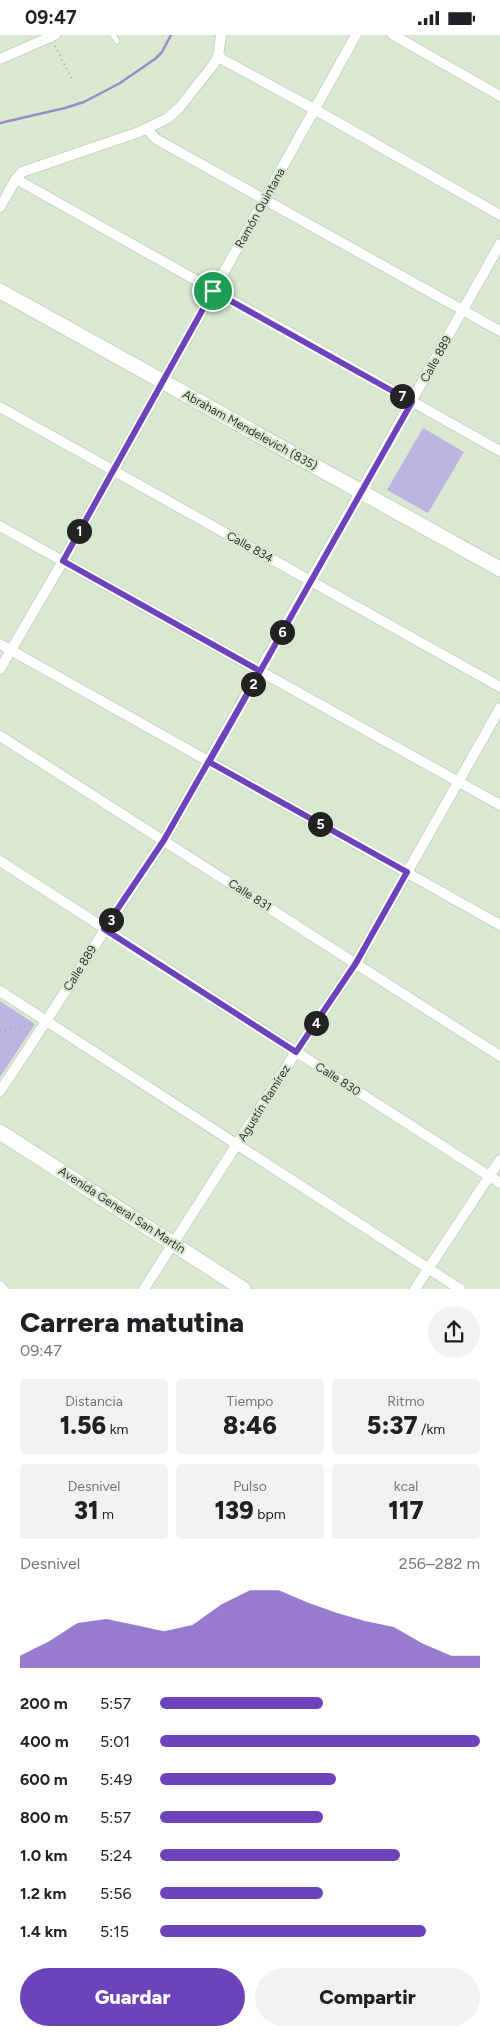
<!DOCTYPE html>
<html lang="es">
<meta charset="utf-8">
<style>
body{margin:0;font-family:Figtree,sans-serif;background:#f2f2f2;color:#202124;height:100vh;display:flex;flex-direction:column;font-size:19px;white-space:nowrap}
*{box-sizing:border-box;margin:0}
p{font-size:16px;color:#757577}
.icon{flex:none;width:28px;height:28px;fill:none;stroke:currentColor;stroke-width:2;stroke-linecap:round;stroke-linejoin:round}
.map{position:relative;height:1254px;overflow:hidden}
.side{display:flex;flex-direction:column;background:#fff;flex:1}
.side>*{flex:none}
.pin{position:absolute;display:grid;place-items:center;width:42px;height:42px;color:#fff;margin:-21px;border:2px solid #fff;border-radius:50%;box-shadow:0 1px 5px #0007}
.km{position:absolute;width:25px;height:25px;margin:-12px;border-radius:50%;background:#222;color:#fff;font-size:14px;line-height:25px;text-align:center}
.round{display:grid;place-items:center;flex:none;width:52px;height:52px;border-radius:26px;background:#f2f2f2}
.head{display:flex;align-items:center;justify-content:space-between;height:85px;padding:0 20px}
h1{font-size:28px;font-weight:800;line-height:38px}
.figures{display:grid;grid-template-columns:repeat(3,1fr);gap:8px;height:85px;padding:5px 20px}
.figures div{display:grid;align-content:center;border-radius:5px;background:#f2f2f2;text-align:center}
.figures b{font-size:25px;font-weight:800}
.figures small{font-size:14px;font-weight:400}
.figures p{font-size:14px}
.chart{height:140px;padding:10px 20px}
.chart p{display:flex;justify-content:space-between}
.chart svg{width:100%;height:90px;margin-top:5px;fill:#6d43bb;opacity:.7}
.action{display:flex;gap:10px;margin-top:auto;padding:10px 20px}
.action a{flex:1;height:58px;border-radius:30px;background:#6d43bb;color:#fff;font-size:20px;font-weight:800;line-height:58px;text-align:center}
.action a+a{background:#f2f2f2;color:#202124}
ul{padding:0 20px;list-style:none;font-size:16px}
li{display:grid;grid-template-columns:80px 60px 1fr;align-items:center;height:38px}
li i{height:12px;border-radius:6px;background:#6d43bb}
.status{display:flex;justify-content:space-between;align-items:center;height:35px;padding:0 25px;background:#fff;direction:ltr}
.status svg{height:14px;fill:currentColor}
.map>svg:first-child{display:block}
.green{fill:#beb4e2}
.lines{fill:none;stroke-linecap:round;stroke-linejoin:round}
.stream{stroke:#9a8bc9;stroke-width:2.5}
.lane-casing{stroke:#b0bfa8;stroke-width:6}
.street-casing{stroke:#b0bfa8;stroke-width:11}
.secondary-casing{stroke:#b0bfa8;stroke-width:16}
.path{stroke:#9fac99;stroke-width:2;stroke-dasharray:1 4;stroke-linecap:butt}
.lane{stroke:#fff;stroke-width:5}
.street{stroke:#fff;stroke-width:10}
.secondary{stroke:#fff;stroke-width:15}
.route-casing{stroke:#fff;stroke-width:10}
.route{stroke:#6d43bb;stroke-width:6}
.labels{text-anchor:middle;dominant-baseline:central;stroke-width:4.5;stroke-linejoin:round;paint-order:stroke}
.street-label{font-size:12px;fill:#31372e;stroke:#d8e8d1}
</style>
<div class="status"><b>09:47</b><svg viewBox="0 0 49 12"><path d="M0 12V9h3v3zM5 12V6h3v6zM10 12V3h3v9zM15 12V0h3v12zM26 1h20v11H26zM47 4h2v5h-2z"/></svg></div>
<div class="map">
<svg width="500" height="1254" viewBox="0 0 500 1254">
<rect width="100%" height="100%" fill="#d8e8d1"/>
<path class="green" d="M 423,393 L 464,417 L 428,478 L 387,455 Z
M 0,966 L 35,989 L 0,1042 Z"/>
<g class="lines">
<path class="stream" d="M 0,88 L 65,73 L 84,67 L 120,48 L 155,24 L 162,17 L 171,0"/>
<g class="lane-casing">
<path id="lane" d="M 113,0 L 117,6"/>
</g>
<g class="street-casing">
<path id="street" d="M 393,0 L 500,61
M 218,22 L 314,74 L 500,180
M 0,24 L 55,0
M 147,94 L 156,104 L 500,296
M 16,144 L 500,416
M 0,172 L 16,144 L 22,137 L 139,97 L 168,83 L 180,72 L 213,30 L 218,22 L 221,0
M 0,372 L 500,652
M 0,491 L 500,770
M 0,609 L 500,890
M 0,634 L 63,526 L 356,0
M 0,701 L 500,1021
M 0,826 L 500,1148
M 0,956 L 460,1254
M 0,1056 C 56,973 108,888 164,805 L 500,209
M 0,1251 L 3,1254
M 144,1254 L 296,1017 L 356,928 L 500,673
M 415,1254 L 500,1125"/>
</g>
<g class="secondary-casing">
<path id="secondary" d="M 0,256 L 500,534
M 0,1097 L 243,1254"/>
</g>
<path class="path" d="M 55,11 L 72,44
M 0,996 L 32,989"/>
<use href="#lane" class="lane"/>
<use href="#street" class="street"/>
<use href="#secondary" class="secondary"/>
</g>
<g class="lines">
<g class="route-casing">
<path id="route" d="M 213,256 L 63,526 L 260,636 L 164,805 L 104,894 L 296,1017 L 356,928 L 407,837 L 209,727 C 277,607 345,487 412,367 L 213,256"/>
</g>
<use href="#route" class="route"/>
</g>
<g class="labels">
<g class="street-label">
<text transform="translate(260 173) rotate(-61)">Ramón Quintana</text>
<text transform="translate(436 324) rotate(-61)">Calle 889</text>
<text transform="translate(250 395) rotate(29)">Abraham Mendelevich (835)</text>
<text transform="translate(250 512) rotate(29)">Calle 834</text>
<text transform="translate(250 860) rotate(33)">Calle 831</text>
<text transform="translate(80 933) rotate(-58)">Calle 889</text>
<text transform="translate(338 1044) rotate(33)">Calle 830</text>
<text transform="translate(264 1068) rotate(-58)">Agustín Ramírez</text>
<text transform="translate(122 1175) rotate(33)">Avenida General San Martín</text>
</g>
</g>
</svg>
<div class="pin" style="left:213px;top:256px;background:#1e9e55"><svg class="icon" aria-label="arrive" viewBox="0 0 24 24"><path d="M6 21V4h12l-3 4 3 4H6"/></svg></div>
<b class="km" style="left:79px;top:496px">1</b>
<b class="km" style="left:253px;top:649px">2</b>
<b class="km" style="left:111px;top:885px">3</b>
<b class="km" style="left:316px;top:988px">4</b>
<b class="km" style="left:320px;top:789px">5</b>
<b class="km" style="left:282px;top:597px">6</b>
<b class="km" style="left:402px;top:361px">7</b>
</div>
<section class="side">
<div class="head"><div><h1>Carrera matutina</h1><p>09:47</p></div><a class="round"><svg class="icon" aria-label="share" viewBox="0 0 24 24"><path d="M12 15V3M7 8l5-5 5 5M5 13v7h14v-7"/></svg></a></div>
<div class="figures">
<div><p>Distancia</p><b>1.56<small> km</small></b></div>
<div><p>Tiempo</p><b>8:46</b></div>
<div><p>Ritmo</p><b>5:37<small> /km</small></b></div>
</div>
<div class="figures">
<div><p>Desnivel</p><b>31<small> m</small></b></div>
<div><p>Pulso</p><b>139<small> bpm</small></b></div>
<div><p>kcal</p><b>117</b></div>
</div>
<div class="chart"><p><span>Desnivel</span>256–282 m</p>
<svg viewBox="0 0 160 44" preserveAspectRatio="none"><path d="M0 44V38L10 31L20 22L30 20L40 23L50 26L60 23L70 13L80 6L90 6L100 12L110 17L120 21L130 24L140 32L150 38L160 38V44z"/></svg>
</div>
<ul>
<li><b>200 m</b>5:57<i style="width:51%"></i></li>
<li><b>400 m</b>5:01<i style="width:100%"></i></li>
<li><b>600 m</b>5:49<i style="width:55%"></i></li>
<li><b>800 m</b>5:57<i style="width:51%"></i></li>
<li><b>1.0 km</b>5:24<i style="width:75%"></i></li>
<li><b>1.2 km</b>5:56<i style="width:51%"></i></li>
<li><b>1.4 km</b>5:15<i style="width:83%"></i></li>
</ul>
<div class="action"><a>Guardar</a><a>Compartir</a></div>
</section>
